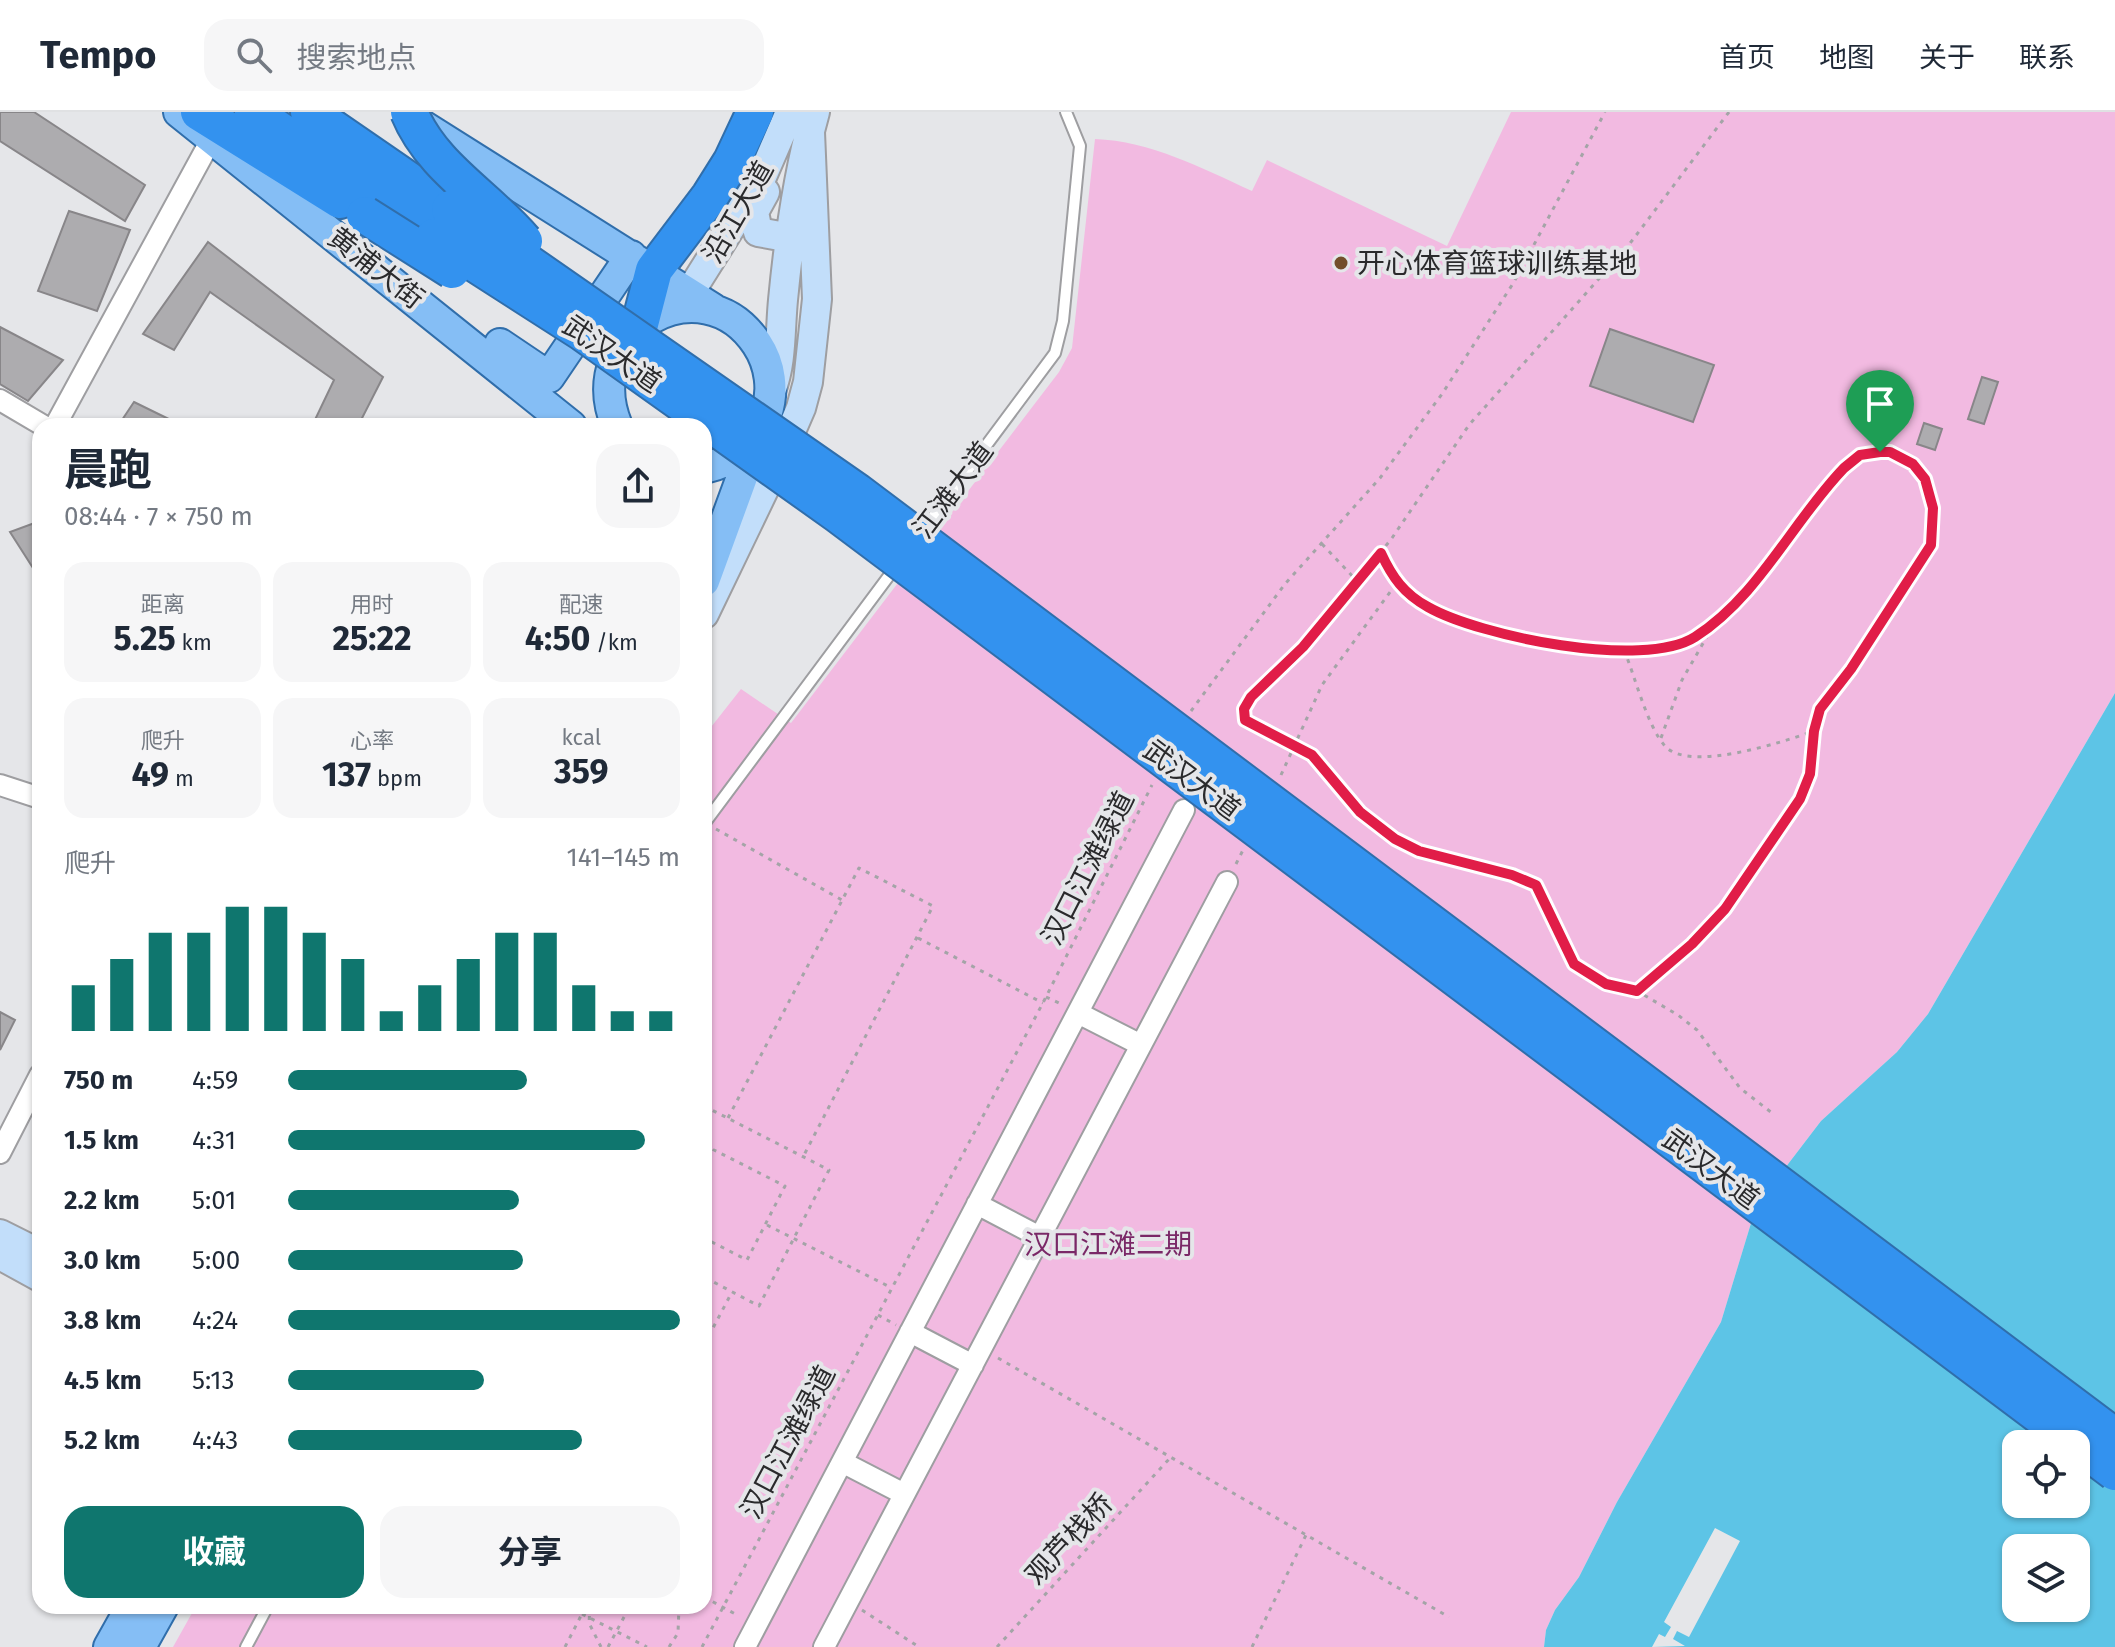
<!DOCTYPE html>
<html lang="zh">
<meta charset="utf-8">
<style>
body{margin:0;font-family:"Fira Sans","Noto Sans SC",sans-serif;background:#f6f6f7;color:#1f2937;height:100vh;display:flex;flex-direction:column;font-size:30px;white-space:nowrap}
*{box-sizing:border-box;margin:0}
p{font-size:26px;color:#747a83}
.icon{flex:none;width:44px;height:44px;fill:none;stroke:currentColor;stroke-width:2;stroke-linecap:round;stroke-linejoin:round}
.map{position:relative;flex:1;overflow:hidden}
.drawer{position:absolute;left:32px;top:306px;width:680px;height:1196px;display:flex;flex-direction:column;background:#fff;border-radius:24px;box-shadow:0 2px 6px #0004}
.drawer>*{flex:none}
.buttons{position:absolute;left:2002px;top:1318px;display:grid;gap:16px}
.buttons a{display:grid;place-items:center;width:88px;height:88px;border-radius:16px;background:#fff;box-shadow:0 2px 6px #0004;font-size:40px}
.pin{position:absolute;display:grid;place-items:center;width:68px;height:68px;color:#fff;margin:-82px -34px;border-radius:50% 50% 50% 0;rotate:-45deg;box-shadow:0 0 8px #0007}
.pin .icon{rotate:45deg}
.round{display:grid;place-items:center;flex:none;width:84px;height:84px;border-radius:24px;background:#f6f6f7}
.overview{display:flex;align-items:center;justify-content:space-between;height:136px;padding:0 32px}
h1{font-size:44px;font-weight:700;line-height:60px}
.metrics{display:grid;grid-template-columns:repeat(3,1fr);gap:12px;height:136px;padding:8px 32px}
.metrics div{display:grid;align-content:center;border-radius:20px;background:#f6f6f7;text-align:center}
.metrics b{font-size:34px;font-weight:700}
.metrics small{font-size:22px;font-weight:400}
.metrics p{font-size:22px}
.chart{height:224px;padding:16px 32px}
.chart p{display:flex;justify-content:space-between}
.chart svg{width:100%;height:144px;margin-top:8px;stroke:#0f766e;stroke-width:6}
.primary-button{display:flex;gap:16px;margin-top:auto;padding:16px 32px}
.primary-button a{flex:1;height:92px;border-radius:24px;background:#0f766e;color:#fff;font-size:32px;font-weight:700;line-height:92px;text-align:center}
.primary-button a+a{background:#f6f6f7;color:#1f2937}
ul{padding:0 32px;list-style:none;font-size:26px}
li{display:grid;grid-template-columns:128px 96px 1fr;align-items:center;height:60px}
li i{height:20px;border-radius:10px;background:#0f766e}
header{display:flex;align-items:center;gap:48px;box-sizing:border-box;height:112px;padding:0 40px;background:#fff;border-bottom:2px solid #e0e1e3}
header strong{font-size:38px}
nav{display:flex;gap:44px;margin-inline-start:auto;font-size:28px}
.search{width:560px;height:72px;background:#f6f6f7;display:flex;align-items:center;gap:20px;box-sizing:border-box;padding:0 28px;border-radius:24px;color:#747a83;font-size:30px}
.map>svg:first-child{display:block}
.green{fill:#f2bae1}
.water{fill:#5dc4e6;fill-rule:evenodd}
.pier{fill:#e5e6e9}
.building{fill:#adacaf;stroke:#888689;stroke-width:2}
.lines{fill:none;stroke-linecap:round;stroke-linejoin:round}
.lane-casing{stroke:#9e9ea1;stroke-width:14}
.street-casing{stroke:#9e9ea1;stroke-width:24}
.secondary-casing{stroke:#9e9ea1;stroke-width:32}
.primary-casing{stroke:#306eab;stroke-width:34}
.highway-casing{stroke:#306eab;stroke-width:40}
.path{stroke:#a4a4a7;stroke-width:3;stroke-dasharray:4 6;stroke-linecap:butt}
.lane{stroke:#fff;stroke-width:10}
.street{stroke:#fff;stroke-width:20}
.secondary{stroke:#c2defa;stroke-width:28}
.primary{stroke:#85bef5;stroke-width:30}
.highway{stroke:#3392ef;stroke-width:36}
.highway-bridge-casing{stroke:#306eab;stroke-width:40;stroke-linecap:butt}
.highway-bridge{stroke:#3392ef;stroke-width:36}
.route-casing{stroke:#fff;stroke-width:16}
.route{stroke:#e11d48;stroke-width:10}
.poi-dot{fill:#734f2a;stroke:#e5e6e9;stroke-width:3}
.labels{text-anchor:middle;dominant-baseline:central;stroke-width:8;stroke-linejoin:round;paint-order:stroke}
.street-label{font-size:28px;fill:#2a2a2c;stroke:#e5e6e9}
.poi-label{font-size:28px;fill:#2a2a2c;stroke:#e5e6e9;text-anchor:start}
.park-label{font-size:28px;fill:#7a2867;stroke:#e5e6e9}
</style>
<header>
<strong>Tempo</strong>
<div class="search"><svg class="icon" aria-label="search" viewBox="0 0 24 24"><circle cx="10" cy="10" r="6"/><path d="M15 15l6 6"/></svg>搜索地点</div>
<nav><a>首页</a><a>地图</a><a>关于</a><a>联系</a></nav>
</header>
<div class="map">
<svg width="2115" height="1535" viewBox="0 0 2115 1535">
<rect width="100%" height="100%" fill="#e5e6e9"/>
<path class="green" d="M 1511,0 L 2115,0 L 2115,581 L 1928,902 L 1897,940 L 1821,1009 L 1769,1077 L 1752,1108 L 1721,1210 L 1617,1390 L 1579,1465 L 1555,1498 L 1546,1518 L 1544,1535 L 173,1535 L 196,1494 L 704,1494 L 704,624 L 741,577 L 791,611 L 1059,260 L 1072,236 L 1095,27 C 1150,29 1202,56 1252,79 L 1267,48 L 1447,134 Z"/>
<path class="water" d="M 2115,581 L 2115,1535 L 1544,1535 L 1546,1518 L 1555,1498 L 1579,1465 L 1617,1390 L 1721,1210 L 1752,1108 L 1769,1077 L 1821,1009 L 1897,940 L 1928,902 ZM 2016,1332 L 2076,1332 L 2076,1392 L 2016,1392 ZM 2016,1436 L 2076,1436 L 2076,1496 L 2016,1496 Z"/>
<path class="pier" d="M 1715,1416 L 1740,1429 L 1689,1525 L 1677,1519 L 1673,1527 L 1685,1534 L 1652,1535 L 1659,1522 L 1665,1525 L 1671,1515 L 1664,1510 Z"/>
<path class="building" d="M 0,0 L 34,0 L 145,73 L 125,109 L 0,29 Z
M 69,99 L 130,118 L 97,199 L 38,179 Z
M 208,130 L 383,265 L 358,314 L 312,314 L 334,268 L 210,180 L 174,238 L 143,222 Z
M 0,215 L 63,248 L 28,289 L 0,272 Z
M 1610,217 L 1714,253 L 1693,310 L 1590,274 Z
M 1982,265 L 1998,270 L 1984,312 L 1968,307 Z
M 134,290 L 183,314 L 118,314 Z
M 1924,311 L 1942,317 L 1935,338 L 1917,332 Z
M 40,409 L 40,453 L 33,456 L 10,420 Z
M 0,900 L 15,908 L 0,938 Z"/>
<g class="lines">
<g class="lane-casing">
<path id="lane" d="M 921,421 L 1055,241 L 1063,209 L 1080,34 L 1066,0
M 704,712 L 897,453
M 246,1535 L 268,1494"/>
</g>
<g class="street-casing">
<path id="street" d="M 0,288 L 44,314
M 55,314 L 212,26
M 0,673 L 40,686
M 1078,901 L 1141,933
M 0,1041 L 40,963
M 977,1092 L 1040,1125
M 910,1220 L 973,1253
M 842,1350 L 904,1382
M 745,1535 L 1184,698
M 824,1535 L 1227,770"/>
</g>
<g class="secondary-casing">
<path id="secondary" d="M 765,80 L 754,100 L 758,120 L 791,126
M 680,196 L 761,67 L 790,0
M 771,279 C 782,250 780,219 783,188 C 789,125 798,61 815,0
M 704,502 L 782,340 L 801,296 L 808,270 L 817,187 L 810,20
M 0,1122 L 40,1142
M 0,1143 L 40,1165"/>
</g>
<g class="primary-casing">
<path id="primary" d="M 179,0 L 571,314
M 415,9 L 713,197
M 500,232 L 549,265 L 631,144
M 617,314 C 577,219 702,149 757,232 C 771,253 774,279 766,303 C 757,331 733,350 704,356
M 704,469 L 757,324
M 109,1535 L 132,1494
M 140,1535 L 163,1494"/>
</g>
<g class="highway-casing">
<path id="highway" d="M 199,0 L 340,88
M 253,0 L 434,125
M 309,0 L 450,97
M 640,212 L 654,158 L 710,84 L 732,49 L 755,0"/>
</g>
<path class="path" d="M 1729,0 L 1628,134 L 1469,313 L 1392,426 L 1338,494 L 1251,585 L 1243,602 L 1251,612 L 1312,643 L 1360,700 L 1395,727 L 1419,739 L 1512,763 L 1536,773 L 1574,852 L 1597,868 L 1637,879 L 1678,903 L 1697,918 L 1740,976 L 1772,1001
M 1322,432 L 1358,470
M 1381,441 C 1405,494 1451,511 1506,524 C 1551,534 1650,550 1691,527 C 1734,503 1765,457 1794,418 C 1811,394 1831,360 1857,345 C 1871,336 1889,339 1903,346 C 1933,362 1940,408 1930,438 C 1925,454 1910,469 1900,483 C 1874,521 1847,559 1820,597 L 1814,619 L 1810,662 L 1800,687 L 1725,797 L 1692,832 L 1638,878
M 1624,538 C 1635,564 1647,614 1665,634 C 1689,661 1783,630 1814,619
M 1191,599 L 1285,472 L 1380,366 L 1442,282 L 1514,170 L 1605,0
M 1661,626 L 1682,568 L 1713,514
M 1281,663 L 1322,573 L 1396,472
M 716,717 L 842,788
M 1236,752 L 1243,738
M 918,826 L 1043,891
M 1046,885 L 1061,892
M 704,994 L 829,1058 L 759,1194 L 704,1165
M 728,1006 L 859,756 L 933,794 L 803,1045
M 704,1057 L 714,1038 L 785,1074 L 747,1148 L 704,1126
M 767,1113 L 892,1176
M 878,1203 L 896,1213
M 704,1233 L 732,1180
M 998,1246 L 1449,1505
M 704,1485 L 739,1504
M 590,1494 L 589,1511 L 601,1535
M 862,1498 L 919,1535
M 582,1502 L 647,1535
M 565,1535 L 586,1494
M 608,1535 L 630,1494
M 669,1535 L 678,1521 L 679,1494
M 702,1535 L 1046,885 L 1152,673
M 997,1535 L 1170,1346
M 1252,1535 L 1306,1423"/>
<use href="#lane" class="lane"/>
<use href="#street" class="street"/>
<use href="#secondary" class="secondary"/>
<use href="#primary" class="primary"/>
<use href="#highway" class="highway"/>
<g class="highway-bridge-casing">
<path id="highway-bridge" d="M 409,0 C 432,56 486,84 524,129
M 450,97 L 857,380 L 2115,1325
M 365,103 L 452,158
M 434,125 L 582,220 L 839,403 L 2115,1360"/>
</g>
<use href="#highway-bridge" class="highway-bridge"/>
</g>
<g class="lines">
<g class="route-casing">
<path id="route" d="M 1880,340 L 1890,340 L 1913,352 L 1925,367 L 1933,396 L 1931,433 L 1851,557 L 1820,597 L 1814,619 L 1810,662 L 1800,687 L 1725,797 L 1692,832 L 1637,879 L 1606,872 L 1574,852 L 1536,773 L 1512,763 L 1419,739 L 1395,727 L 1360,700 L 1312,643 L 1245,608 L 1244,597 L 1251,585 L 1303,535 L 1381,441 C 1392,465 1404,482 1428,495 C 1479,524 1643,558 1695,525 C 1759,484 1792,410 1844,356 L 1860,343 Z"/>
</g>
<use href="#route" class="route"/>
</g>
<circle class="poi-dot" cx="1341" cy="151" r="8"/>
<g class="labels">
<g class="street-label">
<text transform="translate(738 100) rotate(-60)">沿江大道</text>
<text transform="translate(376 156) rotate(38)">黄浦大街</text>
<text transform="translate(612 242) rotate(35)">武汉大道</text>
<text transform="translate(953 378) rotate(-53)">江滩大道</text>
<text transform="translate(1192 668) rotate(37)">武汉大道</text>
<text transform="translate(1088 756) rotate(-63)">汉口江滩绿道</text>
<text transform="translate(1711 1057) rotate(37)">武汉大道</text>
<text transform="translate(788 1330) rotate(-62)">汉口江滩绿道</text>
<text transform="translate(1069 1427) rotate(-47)">观芦栈桥</text>
</g>
<g class="poi-label">
<text x="1357" y="151">开心体育篮球训练基地</text>
</g>
<g class="park-label">
<text x="1108" y="1132">汉口江滩二期</text>
</g>
</g>
</svg>
<div class="buttons">
<a><svg class="icon" aria-label="locate" viewBox="0 0 24 24"><circle cx="12" cy="12" r="6"/><path d="M12 2v4M12 18v4M2 12h4M18 12h4"/></svg></a>
<a><svg class="icon" aria-label="layers" viewBox="0 0 24 24"><path d="M12 4l9 5-9 5-9-5zM3 14l9 5 9-5"/></svg></a>
</div>
<div class="pin" style="left:1880px;top:340px;background:#1e9e55"><svg class="icon" aria-label="arrive" viewBox="0 0 24 24"><path d="M6 21V4h12l-3 4 3 4H6"/></svg></div>
<section class="drawer">
<div class="overview"><div><h1>晨跑</h1><p>08:44 · 7 × 750 m</p></div><a class="round"><svg class="icon" aria-label="share" viewBox="0 0 24 24"><path d="M12 15V3M7 8l5-5 5 5M5 13v7h14v-7"/></svg></a></div>
<div class="metrics">
<div><p>距离</p><b>5.25<small> km</small></b></div>
<div><p>用时</p><b>25:22</b></div>
<div><p>配速</p><b>4:50<small> /km</small></b></div>
</div>
<div class="metrics">
<div><p>爬升</p><b>49<small> m</small></b></div>
<div><p>心率</p><b>137<small> bpm</small></b></div>
<div><p>kcal</p><b>359</b></div>
</div>
<div class="chart"><p><span>爬升</span>141–145 m</p>
<svg viewBox="0 0 160 44" preserveAspectRatio="none"><path d="M5 44V30M15 44V22M25 44V14M35 44V14M45 44V6M55 44V6M65 44V14M75 44V22M85 44V38M95 44V30M105 44V22M115 44V14M125 44V14M135 44V30M145 44V38M155 44V38"/></svg>
</div>
<ul>
<li><b>750 m</b>4:59<i style="width:61%"></i></li>
<li><b>1.5 km</b>4:31<i style="width:91%"></i></li>
<li><b>2.2 km</b>5:01<i style="width:59%"></i></li>
<li><b>3.0 km</b>5:00<i style="width:60%"></i></li>
<li><b>3.8 km</b>4:24<i style="width:100%"></i></li>
<li><b>4.5 km</b>5:13<i style="width:50%"></i></li>
<li><b>5.2 km</b>4:43<i style="width:75%"></i></li>
</ul>
<div class="primary-button"><a>收藏</a><a>分享</a></div>
</section>
</div>
